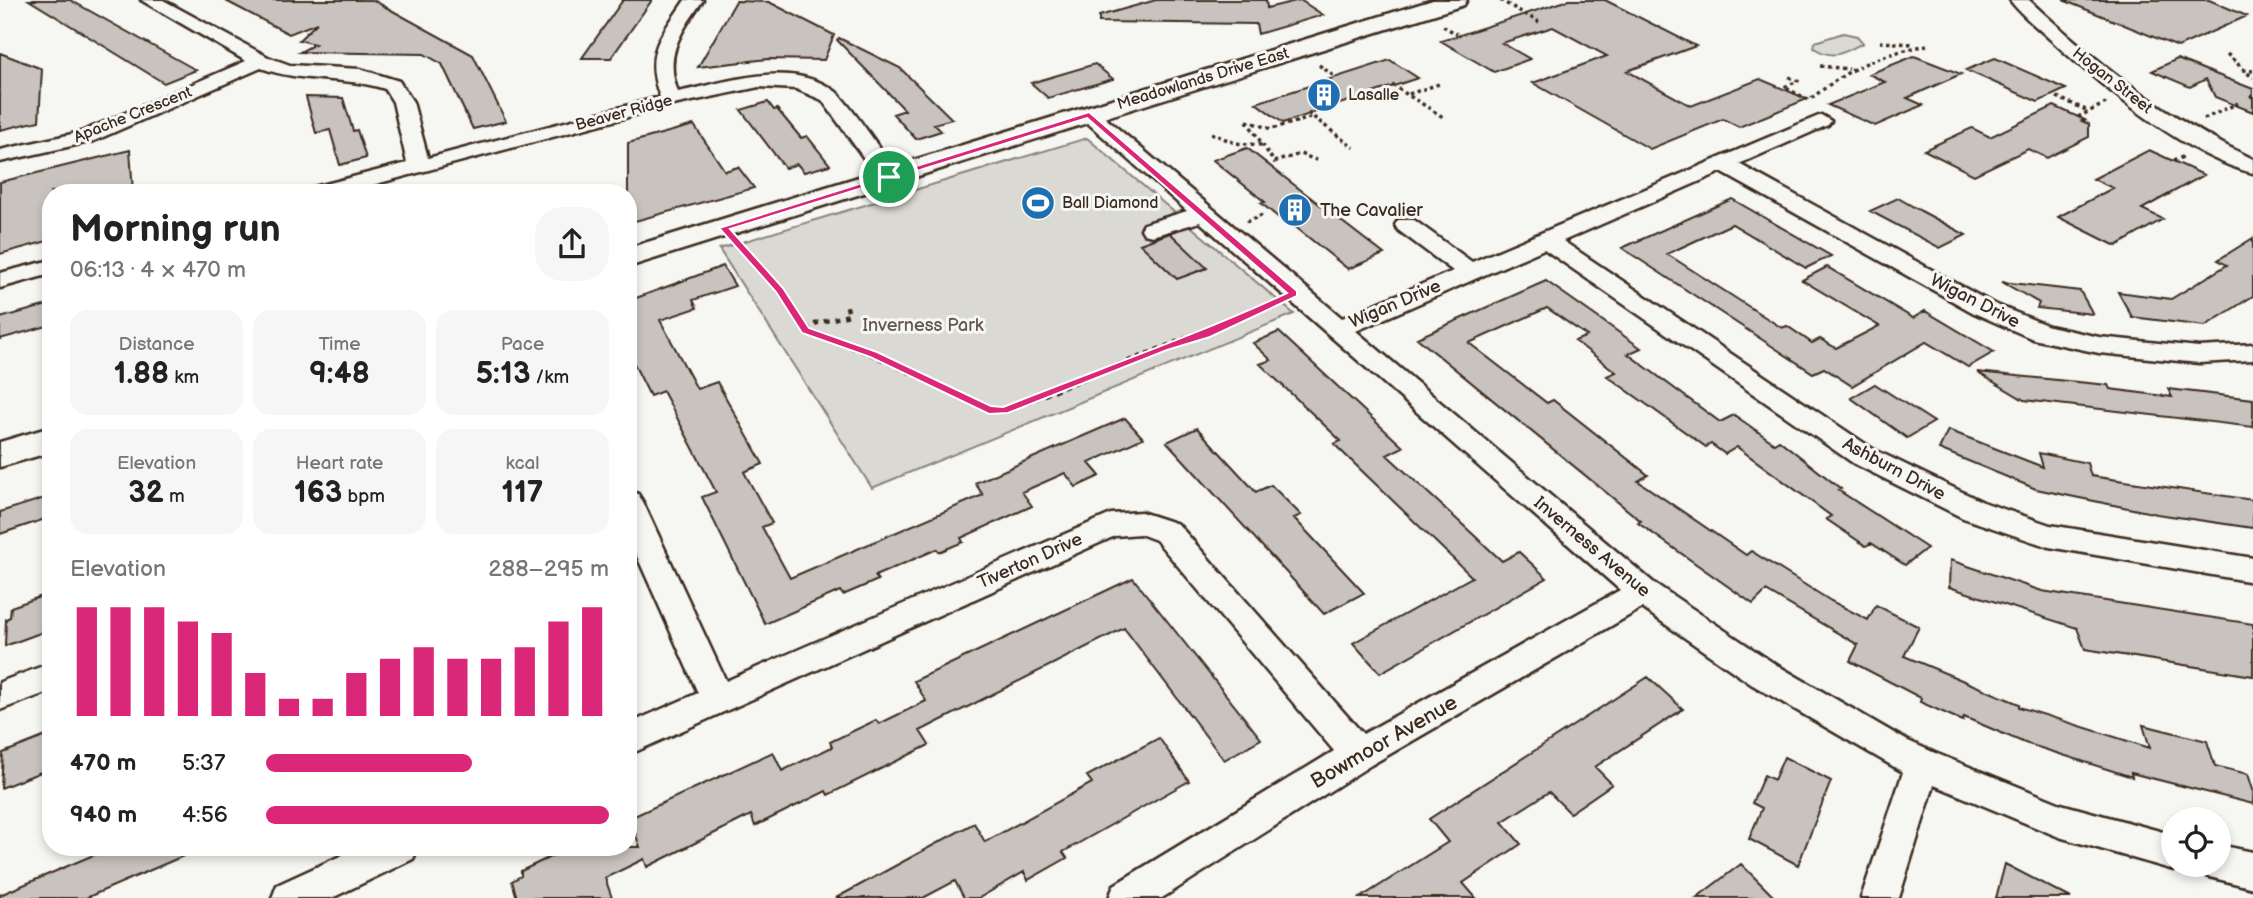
<!DOCTYPE html>
<meta charset="utf-8">
<style>
body{margin:0;font-family:"Balsamiq Sans",sans-serif;background:#f6f6f6;color:#222;height:100vh;display:flex;flex-direction:column;font-size:26px;white-space:nowrap}
*{box-sizing:border-box;margin:0}
p{font-size:23px;color:#767676}
.icon{flex:none;width:38px;height:38px;fill:none;stroke:currentColor;stroke-width:2;stroke-linecap:round;stroke-linejoin:round}
.map{position:relative;flex:1;overflow:hidden}
.drawer{position:absolute;left:42px;top:184px;width:595px;height:672px;display:flex;flex-direction:column;background:#fff;border-radius:28px;box-shadow:0 4px 10px #0003}
.drawer>*{flex:none}
.fabs{position:absolute;left:2161px;top:807px;display:grid;gap:14px}
.fabs a{display:grid;place-items:center;width:70px;height:70px;border-radius:50%;background:#fff;box-shadow:0 4px 10px #0003;font-size:35px}
.pin{position:absolute;display:grid;place-items:center;width:60px;height:60px;color:#fff;margin:-30px;border:4px solid #fff;border-radius:50%;box-shadow:0 2px 7px #0007}
.round{display:grid;place-items:center;flex:none;width:74px;height:74px;border-radius:28px;background:#f6f6f6}
.headline{display:flex;align-items:center;justify-content:space-between;height:119px;padding:0 28px}
h1{font-size:38px;font-weight:800;line-height:52px}
.stats{display:grid;grid-template-columns:repeat(3,1fr);gap:10px;height:119px;padding:7px 28px}
.stats div{display:grid;align-content:center;border-radius:18px;background:#f6f6f6;text-align:center}
.stats b{font-size:30px;font-weight:800}
.stats small{font-size:19px;font-weight:400}
.stats p{font-size:19px}
.chart{height:196px;padding:14px 28px}
.chart p{display:flex;justify-content:space-between}
.chart svg{width:100%;height:126px;margin-top:7px;stroke:#db2777;stroke-width:6}
ul{padding:0 28px;list-style:none;font-size:23px}
li{display:grid;grid-template-columns:112px 84px 1fr;align-items:center;height:52px}
li i{height:18px;border-radius:9px;background:#db2777}
.map>svg:first-child{display:block}
.green{fill:#dad9d3;stroke:#8a8278;stroke-width:2}
.building{fill:#c8c3be;stroke:#3b2a1e;stroke-width:2}
.lines{fill:none;stroke-linecap:round;stroke-linejoin:round}
.minor-casing{stroke:#3b2a1e;stroke-width:5}
.major-casing{stroke:#3b2a1e;stroke-width:5}
.path-far1{stroke:#3b2a1e;stroke-width:3.5;stroke-dasharray:3.5 3.5;stroke-linecap:butt}
.path{stroke:#3b2a1e;stroke-width:4.5;stroke-dasharray:5 5;stroke-linecap:butt}
.minor{fill:#f6f6f2;fill-rule:evenodd}
.major{fill:#f6f6f2;fill-rule:evenodd}
.route{fill:#db2777;stroke:#fff;stroke-width:2;fill-rule:evenodd}
.labels{text-anchor:middle;dominant-baseline:central;stroke-width:6;stroke-linejoin:round;paint-order:stroke}
.far-street-label{font-size:16px;fill:#3b2a1e;stroke:#f6f6f2}
.far-poi-label{font-size:16px;fill:#3b2a1e;stroke:#f6f6f2;text-anchor:start}
.poi-label{font-size:18px;fill:#3b2a1e;stroke:#f6f6f2;text-anchor:start}
.street-label{font-size:18px;fill:#3b2a1e;stroke:#f6f6f2}
.park-label{font-size:18px;fill:#63564b;stroke:#f6f6f2}
.near-street-label{font-size:21px;fill:#3b2a1e;stroke:#f6f6f2}
</style>
<div class="map">
<svg width="2253" height="898" viewBox="0 0 2253 898">
<rect width="100%" height="100%" fill="#f6f6f2"/>
<filter id="ink" filterUnits="userSpaceOnUse"><feTurbulence type="fractalNoise" baseFrequency=".0143" numOctaves="2"/><feDisplacementMap in="SourceGraphic" scale="14" xChannelSelector="R" yChannelSelector="G"/><feConvolveMatrix kernelMatrix="1 2 1 2 8 2 1 2 1" color-interpolation-filters="sRGB"/></filter>
<g filter="url(#ink)">
<path class="green" d="M 1843,33 L 1857,36 L 1863,43 C 1845,52 1834,61 1814,48 L 1815,42 Z
M 1087,138 L 1294,314 L 872,488 L 719,249 Z"/>
<path class="building" d="M 29,0 L 70,0 L 196,70 L 164,83 Z
M 224,0 L 373,0 L 473,55 L 506,121 L 473,129 L 442,64 L 424,54 L 300,52 L 315,44 L 299,40 L 317,23 L 289,34 Z
M 623,0 L 652,0 L 611,58 L 582,58 Z
M 1156,0 L 1266,0 L 1267,8 L 1300,0 L 1323,15 L 1258,34 L 1256,24 L 1099,22 L 1099,16 Z
M 1569,0 L 1605,0 L 1696,46 L 1627,71 L 1691,106 L 1760,79 L 1807,99 L 1739,127 L 1723,119 L 1650,149 L 1533,83 L 1607,56 L 1553,27 L 1502,43 L 1530,59 L 1494,72 L 1441,41 Z
M 2063,0 L 2209,0 L 2247,16 L 2178,47 Z
M 736,1 L 769,2 L 834,35 L 824,60 L 768,59 L 698,67 Z
M 839,38 L 900,68 L 952,119 L 934,124 L 941,131 L 916,139 L 893,114 L 905,110 L 837,40 Z
M 0,53 L 42,69 L 39,121 L 0,130 Z
M 1914,56 L 1961,74 L 1907,98 L 1923,105 L 1875,126 L 1828,105 L 1885,82 L 1869,74 Z
M 1995,58 L 2066,89 L 2038,102 L 1966,70 Z
M 2177,59 L 2253,89 L 2253,112 L 2215,97 L 2206,79 L 2190,87 L 2152,71 Z
M 1390,60 L 1418,78 L 1283,123 L 1256,103 Z
M 1095,64 L 1113,79 L 1048,98 L 1031,83 Z
M 306,97 L 343,98 L 353,131 L 357,130 L 366,158 L 340,165 L 330,130 L 316,133 Z
M 768,102 L 774,110 L 777,109 L 801,138 L 807,136 L 830,165 L 804,172 L 797,164 L 785,168 L 741,110 Z
M 2054,106 L 2085,120 L 2082,121 L 2089,124 L 2089,137 L 2047,158 L 2028,149 L 1974,175 L 1924,150 L 1972,128 L 1990,137 Z
M 694,125 L 725,171 L 738,167 L 754,188 L 628,223 L 628,143 Z
M 1247,148 L 1284,177 L 1384,254 L 1348,269 L 1283,217 L 1279,218 L 1261,203 L 1265,202 L 1213,160 Z
M 130,150 L 133,192 L 51,192 L 51,240 L 0,254 L 0,182 Z
M 2149,150 L 2204,175 L 2142,209 L 2163,219 L 2116,246 L 2058,217 L 2113,188 L 2093,179 Z
M 1898,198 L 1921,211 L 1966,235 L 1940,248 L 1870,211 Z
M 1732,199 L 1831,256 L 1806,268 L 1732,224 L 1667,254 L 1782,328 L 1787,326 L 1812,343 L 1820,339 L 1836,348 L 1879,326 L 1802,280 L 1827,267 L 1913,318 L 1925,311 L 1994,352 L 1968,367 L 1926,342 L 1852,386 L 1824,368 L 1813,373 L 1622,248 Z
M 1170,233 L 1207,268 L 1177,279 L 1140,244 Z
M 2253,238 L 2253,296 L 2205,326 L 2132,317 L 2118,292 L 2171,299 L 2227,265 L 2218,260 Z
M 723,266 L 735,286 L 693,300 L 697,308 L 660,320 L 697,389 L 717,382 L 763,464 L 744,472 L 772,523 L 762,527 L 790,578 L 983,495 L 975,483 L 1125,418 L 1143,438 L 1089,463 L 1100,476 L 1076,487 L 1065,473 L 1022,492 L 1032,506 L 961,538 L 963,542 L 939,552 L 937,549 L 875,576 L 878,580 L 843,595 L 840,591 L 765,624 L 702,497 L 716,492 L 663,391 L 650,396 L 628,352 L 628,301 Z
M 1546,281 L 1641,348 L 1628,354 L 1720,422 L 1734,415 L 1774,443 L 1779,440 L 1841,489 L 1838,490 L 1927,548 L 1905,565 L 1871,543 L 1866,546 L 1826,519 L 1831,516 L 1737,447 L 1725,454 L 1711,444 L 1706,447 L 1607,376 L 1616,372 L 1575,341 L 1587,336 L 1547,308 L 1469,343 L 1547,403 L 1553,400 L 1648,475 L 1638,481 L 1746,555 L 1751,551 L 1831,601 L 1868,620 L 1876,605 L 1919,627 L 1904,656 L 2019,704 L 2019,707 L 2150,748 L 2143,725 L 2207,741 L 2215,766 L 2248,774 L 2253,790 L 2253,804 L 2131,773 L 2132,777 L 2025,743 L 1964,717 L 1963,721 L 1920,702 L 1921,698 L 1850,661 L 1858,645 L 1766,591 L 1753,604 L 1638,523 L 1641,521 L 1417,338 Z
M 2002,282 L 2080,291 L 2093,314 L 2037,308 L 2039,303 Z
M 51,304 L 51,325 L 0,339 L 0,318 Z
M 1279,332 L 1403,447 L 1387,455 L 1502,561 L 1519,552 L 1547,578 L 1380,673 L 1353,643 L 1472,577 L 1334,444 L 1341,441 L 1260,364 L 1271,360 L 1253,343 Z
M 1977,372 L 2108,385 L 2110,389 L 2172,397 L 2168,389 L 2253,399 L 2253,427 L 2024,400 Z
M 1875,384 L 1934,422 L 1907,438 L 1851,398 Z
M 1197,428 L 1256,492 L 1271,485 L 1301,515 L 1294,518 L 1364,593 L 1324,614 L 1167,442 Z
M 1948,430 L 2043,467 L 2039,453 L 2087,463 L 2091,476 L 2253,500 L 2253,528 L 2157,514 L 2036,489 L 1939,449 Z
M 51,496 L 51,517 L 0,534 L 0,512 Z
M 1950,560 L 2042,591 L 2253,624 L 2253,676 L 2085,649 L 2077,628 L 1949,587 Z
M 1133,578 L 1261,739 L 1224,760 L 1124,628 L 920,731 L 929,745 L 828,795 L 826,791 L 755,826 L 751,815 L 647,867 L 644,859 L 605,878 L 612,898 L 517,898 L 512,881 L 521,876 L 521,871 L 571,847 L 640,847 L 630,818 L 773,752 L 782,771 L 832,747 L 830,742 L 876,720 L 879,724 L 926,701 L 914,681 Z
M 51,593 L 51,629 L 5,646 L 6,619 L 10,617 L 11,607 Z
M 1648,677 L 1683,709 L 1595,767 L 1612,784 L 1570,813 L 1549,792 L 1502,822 L 1521,844 L 1463,883 L 1476,898 L 1360,898 L 1448,842 L 1429,819 Z
M 51,734 L 51,768 L 1,788 L 3,753 Z
M 1159,738 L 1189,781 L 1063,852 L 1067,858 L 1028,880 L 1024,872 L 979,898 L 964,898 L 955,881 L 923,898 L 836,898 L 974,823 L 985,842 L 1092,783 L 1087,776 Z
M 1784,757 L 1831,781 L 1798,865 L 1749,839 L 1762,808 L 1752,803 L 1764,775 L 1774,780 Z
M 112,847 L 204,847 L 86,898 L 0,898 L 0,895 Z
M 1741,864 L 1775,898 L 1696,898 Z
M 2005,864 L 2071,898 L 1996,898 Z"/>
<g class="lines">
<g class="minor-casing">
<path id="minor" d="M 141,0 L 163,0 L 268,57 L 290,65 L 360,69 L 399,81 L 413,102 L 428,158 L 660,97 C 643,52 661,36 685,0 L 703,0 C 682,31 663,54 678,92 C 727,82 790,59 835,91 C 848,101 888,160 900,177 L 889,184 L 881,182 L 822,100 L 796,89 L 759,87 L 673,105 L 346,192 L 311,192 L 314,187 L 407,163 L 393,102 L 385,89 C 344,76 301,83 261,68 L 94,141 L 0,162 L 0,150 L 81,132 L 246,61 Z
M 2010,0 L 2029,0 C 2098,64 2168,119 2253,159 L 2253,173 C 2189,158 2101,86 2052,41 C 2038,28 2021,15 2010,0 Z
M 1089,108 L 1096,110 L 1342,318 L 1453,271 L 1398,230 L 1395,225 L 1398,220 L 1414,220 L 1472,262 L 1821,115 L 1831,121 L 1828,125 L 1739,164 L 1992,303 L 2049,326 L 2099,337 L 2199,347 L 2253,344 L 2253,360 L 2199,363 L 2099,353 L 2033,339 L 1974,313 L 1721,172 L 1563,241 L 1873,449 L 1983,502 L 2050,525 L 2253,558 L 2253,582 L 2049,547 L 1963,518 L 1853,463 L 1544,249 L 1356,331 L 1654,583 L 1775,664 L 1906,740 L 1935,753 L 2061,804 L 2174,835 L 2174,864 L 2187,865 L 2174,870 L 2059,837 L 1934,785 L 1899,898 L 1861,898 L 1903,772 L 1751,684 L 1642,608 L 1371,765 L 1162,898 L 1109,898 L 1114,885 L 1334,751 L 1156,540 L 1140,534 L 1115,536 L 628,755 L 628,724 L 698,693 L 628,536 L 628,491 L 638,494 L 643,502 L 726,681 L 1111,514 L 1141,512 L 1178,524 L 1363,734 L 1620,590 L 1200,222 L 1152,236 L 1144,234 L 1141,229 L 1144,224 L 1187,211 L 1082,118 L 1079,114 Z
M 51,260 L 51,274 L 0,288 L 0,273 Z
M 51,663 L 51,691 L 0,710 L 0,682 Z
M 2219,845 L 2253,852 L 2253,888 L 2206,876 L 2201,864 L 2219,864 Z
M 360,847 L 419,847 L 413,859 L 332,898 L 272,898 L 277,885 Z"/>
</g>
<g class="major-casing">
<path id="major" d="M 1433,0 L 1467,0 L 1464,5 L 628,267 L 628,248 Z
M 51,427 L 51,452 L 0,467 L 0,442 Z"/>
</g>
<path class="path-far1" d="M 1500,0 L 1539,22
M 1443,26 L 1457,34
M 1880,42 L 1914,44
M 2227,54 L 2253,78
M 1319,65 L 1334,76
M 1820,66 L 1849,69
M 2243,70 L 2253,71
M 1789,77 L 1798,81 L 1784,87 L 1809,100 C 1853,66 1872,57 1927,45
M 1392,85 L 1443,117
M 1409,94 L 1442,83
M 2057,97 L 2088,111
M 2250,97 L 2253,95
M 1308,113 L 1354,148
M 2078,117 L 2106,103
M 2204,119 L 2238,103
M 1247,121 L 1274,162 L 1300,154 L 1319,161
M 1247,121 L 1271,129 L 1314,117
M 1211,133 L 1235,143 L 1262,145
M 2173,161 L 2185,156
M 1246,222 L 1265,214"/>
<path class="path" d="M 736,244 L 779,290 L 805,330 L 873,355 L 989,410 L 1004,411 L 1274,303
M 806,330 L 817,323 L 849,315 L 846,303"/>
<use href="#minor" class="minor"/>
<use href="#major" class="major"/>
</g>
</g>
<path class="route" d="M 1089,112 L 1297,291 L 1297,296 L 1210,337 L 1167,350 L 1008,413 L 989,414 L 870,357 L 802,333 L 776,292 L 719,228 ZM 1087,118 L 1287,293 C 1194,336 1098,369 1003,407 L 991,406 L 877,352 L 809,328 L 783,288 L 730,229 Z"/>
<defs>
<g id="building-disc" transform="scale(1.75)"><circle r="9.5" fill="#1f6fb2" stroke="#f6f6f2"/><path d="M-4-6H4V6H1V3H-1V6H-4ZM-2.5-4.3h1.7v1.8h-1.7ZM.8-4.3h1.7v1.8H.8ZM-2.5-1h1.7V.8h-1.7ZM.8-1h1.7V.8H.8Z" fill="#fff"/></g>
<g id="stadium-disc" transform="scale(1.75)"><circle r="9.5" fill="#1f6fb2" stroke="#f6f6f2"/><path d="M0-5a6.5 5 0 1 0 0 10a6.5 5 0 1 0 0-10ZM-3.5-1.8h7v3.6h-7Z" fill="#fff"/></g>
</defs>
<g fill-rule="evenodd">
<use href="#building-disc" x="1324" y="95"/>
<use href="#stadium-disc" x="1038" y="203"/>
<use href="#building-disc" x="1295" y="210"/>
</g>
<g class="labels">
<g class="far-street-label">
<text transform="translate(1203 79) rotate(-17)">Meadowlands Drive East</text>
<text transform="translate(2112 81) rotate(38)">Hogan Street</text>
<text transform="translate(624 113) rotate(-15)">Beaver Ridge</text>
<text transform="translate(133 115) rotate(-22)">Apache Crescent</text>
</g>
<g class="far-poi-label">
<text x="1348" y="95">Lasalle</text>
<text x="1062" y="203">Ball Diamond</text>
</g>
<g class="poi-label">
<text x="1320" y="210">The Cavalier</text>
</g>
<g class="street-label">
<text transform="translate(1975 301) rotate(27)">Wigan Drive</text>
<text transform="translate(1395 304) rotate(-23)">Wigan Drive</text>
<text transform="translate(1894 469) rotate(28)">Ashburn Drive</text>
<text transform="translate(1592 547) rotate(40)">Inverness Avenue</text>
<text transform="translate(1030 561) rotate(-24)">Tiverton Drive</text>
</g>
<g class="park-label">
<text x="923" y="325">Inverness Park</text>
</g>
<g class="near-street-label">
<text transform="translate(1384 742) rotate(-30)">Bowmoor Avenue</text>
</g>
</g>
</svg>
<div class="fabs">
<a><svg class="icon" aria-label="locate" viewBox="0 0 24 24"><circle cx="12" cy="12" r="6"/><path d="M12 2v4M12 18v4M2 12h4M18 12h4"/></svg></a>
</div>
<div class="pin" style="left:889px;top:177px;background:#1e9e55"><svg class="icon" aria-label="arrive" viewBox="0 0 24 24"><path d="M6 21V4h12l-3 4 3 4H6"/></svg></div>
<section class="drawer">
<div class="headline"><div><h1>Morning run</h1><p>06:13 · 4 × 470 m</p></div><a class="round"><svg class="icon" aria-label="share" viewBox="0 0 24 24"><path d="M12 15V3M7 8l5-5 5 5M5 13v7h14v-7"/></svg></a></div>
<div class="stats">
<div><p>Distance</p><b>1.88<small> km</small></b></div>
<div><p>Time</p><b>9:48</b></div>
<div><p>Pace</p><b>5:13<small> /km</small></b></div>
</div>
<div class="stats">
<div><p>Elevation</p><b>32<small> m</small></b></div>
<div><p>Heart rate</p><b>163<small> bpm</small></b></div>
<div><p>kcal</p><b>117</b></div>
</div>
<div class="chart"><p><span>Elevation</span>288–295 m</p>
<svg viewBox="0 0 160 44" preserveAspectRatio="none"><path d="M5 44V6M15 44V6M25 44V6M35 44V11M45 44V15M55 44V29M65 44V38M75 44V38M85 44V29M95 44V24M105 44V20M115 44V24M125 44V24M135 44V20M145 44V11M155 44V6"/></svg>
</div>
<ul>
<li><b>470 m</b>5:37<i style="width:60%"></i></li>
<li><b>940 m</b>4:56<i style="width:100%"></i></li>
</ul>
</section>
</div>
